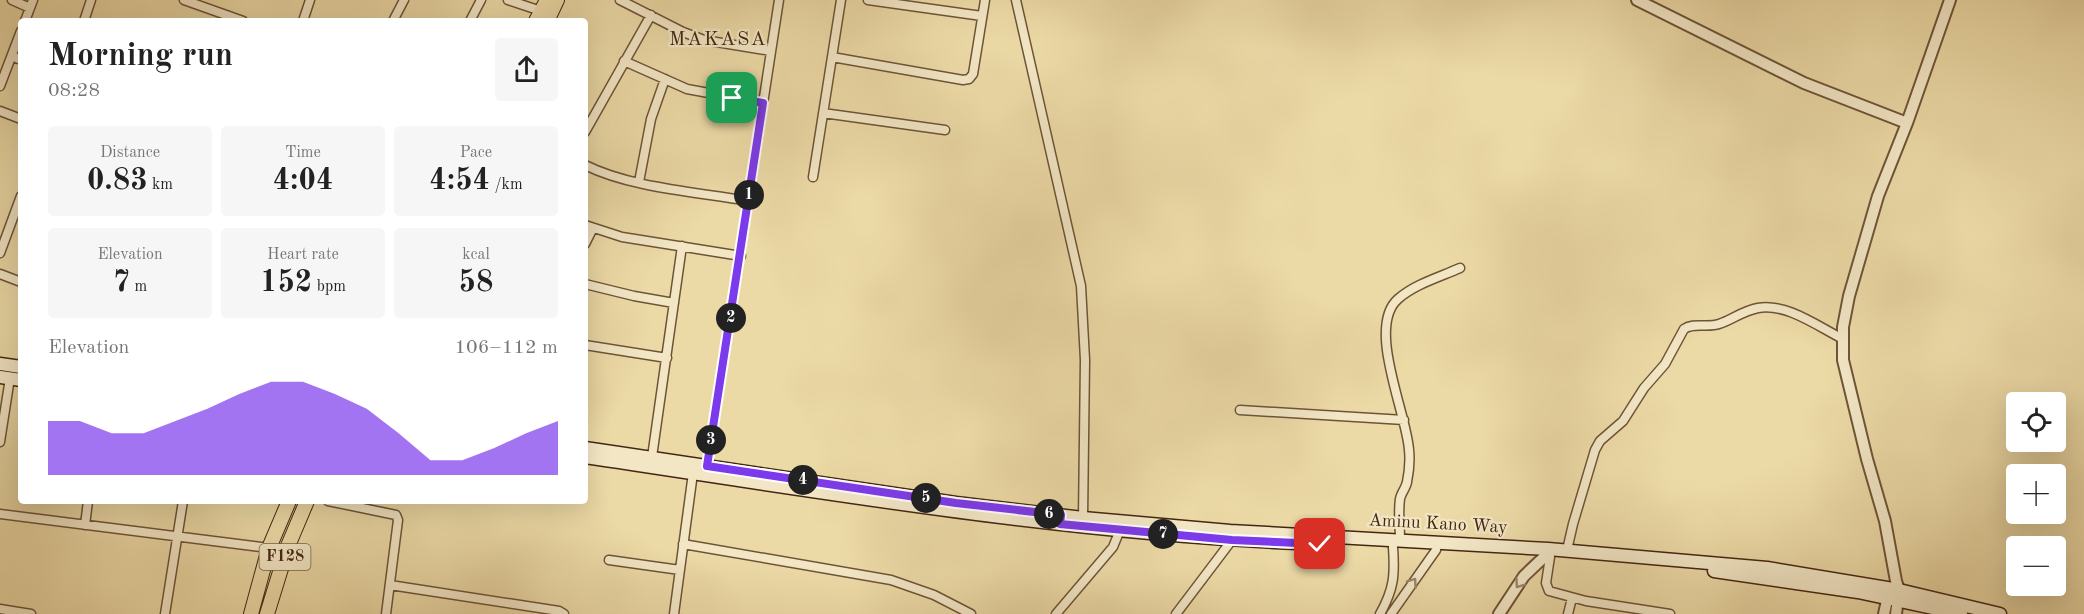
<!DOCTYPE html>
<meta charset="utf-8">
<style>
body{margin:0;font-family:"Old Standard TT",serif;background:#f6f6f6;color:#222;height:100vh;display:flex;flex-direction:column;font-size:22px;white-space:nowrap}
*{box-sizing:border-box;margin:0}
p{font-size:20px;color:#767676}
.icon{flex:none;width:33px;height:33px;fill:none;stroke:currentColor;stroke-width:2;stroke-linecap:round;stroke-linejoin:round}
.map{position:relative;flex:1;overflow:hidden}
.panel{position:absolute;left:18px;top:18px;width:570px;height:486px;display:flex;flex-direction:column;background:#fff;border-radius:6px;box-shadow:0 6px 24px #0002}
.panel>*{flex:none}
.buttons{position:absolute;left:2006px;top:392px;display:grid;gap:12px}
.buttons a{display:grid;place-items:center;width:60px;height:60px;border-radius:6px;background:#fff;box-shadow:0 6px 24px #0002;font-size:30px}
.pin{position:absolute;display:grid;place-items:center;width:51px;height:51px;color:#fff;margin:-26px;border-radius:12px;box-shadow:0 3px 9px #0006}
.km{position:absolute;width:30px;height:30px;margin:-15px;border-radius:50%;background:#222;color:#fff;font-size:16px;line-height:30px;text-align:center}
.round{display:grid;place-items:center;flex:none;width:63px;height:63px;border-radius:6px;background:#f6f6f6}
.head{display:flex;align-items:center;justify-content:space-between;height:102px;padding:0 30px}
h1{font-size:33px;font-weight:700;line-height:45px}
.stats{display:grid;grid-template-columns:repeat(3,1fr);gap:9px;height:102px;padding:6px 30px}
.stats div{display:grid;align-content:center;border-radius:6px;background:#f6f6f6;text-align:center}
.stats b{font-size:30px;font-weight:700}
.stats small{font-size:16px;font-weight:400}
.stats p{font-size:16px}
.chart{height:168px;padding:12px 30px}
.chart p{display:flex;justify-content:space-between}
.chart svg{width:100%;height:108px;margin-top:6px;fill:#7c3aed;opacity:.7}
.map>svg:first-child{display:block}
.lines{fill:none;stroke-linecap:round;stroke-linejoin:round}
.minor-casing{stroke:#6e5437;stroke-width:11}
.tertiary-casing{stroke:#6e5437;stroke-width:14}
.secondary-casing{stroke:#442712;stroke-width:15}
.primary-casing{stroke:#442712;stroke-width:16}
.minor{stroke:#f2e6c5;stroke-width:8}
.tertiary{stroke:#f2e6c5;stroke-width:10}
.secondary{stroke:#f2e6c5;stroke-width:12}
.primary{stroke:#ebd9a6;stroke-width:14}
.oneway{stroke:#9b866c}
.route-casing{stroke:#fff;stroke-width:12}
.route{stroke:#7c3aed;stroke-width:8}
.labels{text-anchor:middle;dominant-baseline:central;stroke-width:4.5;stroke-linejoin:round;paint-order:stroke}
.shield{fill:#f2e6c5;stroke:#786048;stroke-width:1.5}
.shield-label{font-size:16px;font-weight:bold;fill:#442712}
.street-label{font-size:18px;fill:#442712;stroke:#f2e6c5}
.neighbourhood-label{font-size:20px;letter-spacing:1.5px;fill:#442712;stroke:#f2e6c5}
</style>
<div class="map">
<svg width="2084" height="614" viewBox="0 0 2084 614">
<rect width="100%" height="100%" fill="#ebd9a6"/>
<filter id="stains"><feTurbulence type="fractalNoise" baseFrequency=".00333" numOctaves="4"/><feColorMatrix values="0 0 0 0 .2 0 0 0 0 .09 0 0 0 0 .02 0 0 0 .5 -.17"/></filter>
<radialGradient id="worn" r=".72"><stop offset=".6" stop-color="#630" stop-opacity="0"/><stop offset="1" stop-color="#630" stop-opacity=".3"/></radialGradient>
<g class="lines">
<g class="minor-casing">
<path id="minor" d="M 12,0 L 30,8
M 184,0 L 243,21
M 508,0 L 541,11
M 620,0 L 683,32 L 704,40 L 771,51
M 868,0 L 982,16
M 1016,0 L 1081,286 L 1085,360 L 1083,518
M 25,21 L 33,0
M 84,21 L 91,0
M 303,21 L 310,0
M 393,21 L 404,0
M 470,21 L 481,0
M 12,56 L 21,60
M 832,57 L 963,80 L 969,79 L 973,74 L 985,0
M 624,61 L 687,89 L 763,103
M 0,86 L 21,31
M 0,111 L 21,119
M 823,113 L 945,130
M 585,132 L 651,15
M 585,165 C 631,188 697,192 748,201
M 813,177 L 841,0
M 639,182 L 651,119 L 665,79
M 585,225 L 622,237 L 741,256
M 585,244 L 593,228
M 0,253 L 21,196
M 0,274 L 21,282
M 585,284 L 634,296 L 674,303
M 585,345 L 667,358
M 1240,410 L 1404,420
M 0,442 L 10,378
M 652,457 L 682,246
M 707,466 L 779,0
M 328,501 L 396,515 L 398,520 L 386,614
M 0,514 L 269,548
M 85,525 L 88,501
M 1400,540 C 1400,527 1398,512 1400,499 C 1401,493 1406,488 1407,482 C 1409,472 1410,459 1409,450 C 1407,414 1366,327 1398,299 C 1415,284 1440,277 1460,268
M 683,544 L 891,580 L 934,595 L 971,614
M 1567,550 L 1573,524 L 1595,450 L 1600,441 L 1623,421 L 1644,388 L 1665,364 L 1684,329 C 1693,322 1707,328 1719,324 C 1732,320 1742,311 1758,308 C 1787,303 1817,326 1843,339
M 1550,557 L 1546,583 L 1549,591 L 1586,601 L 1670,614
M 609,560 L 680,570
M 390,585 L 559,611 L 564,614
M 0,609 L 31,614
M 165,614 L 183,501
M 674,614 L 693,473
M 1056,614 L 1113,547 L 1120,530
M 1176,614 L 1232,540
M 1380,614 C 1394,589 1395,575 1393,547
M 1391,614 L 1436,550
M 1568,614 L 1572,598"/>
</g>
<g class="tertiary-casing">
<path id="tertiary" d="M 1637,0 L 1804,83 L 1907,123
M 1499,614 L 1524,576 L 1544,557
M 1884,614 L 1889,591
M 1896,614 L 1899,590 L 1896,581 L 1885,521 L 1867,459 L 1843,360 L 1843,327 L 1849,296 L 1878,196 L 1907,123 L 1950,0"/>
</g>
<g class="secondary-casing">
<path id="secondary" d="M 0,364 L 21,367
M 0,377 L 21,380
M 585,448 L 956,503 L 1083,518 L 1230,531 L 1548,549 L 1767,568 L 1899,590 L 2000,614
M 585,457 C 822,492 1058,533 1298,543
M 1714,571 L 1858,592 L 1961,614"/>
</g>
<g class="primary-casing">
<path id="primary" d="M 536,21 L 547,0
M 547,21 L 557,0
M 251,614 L 269,548 L 289,501
M 267,614 L 288,546 L 307,501"/>
</g>
<use href="#minor" class="minor"/>
<use href="#tertiary" class="tertiary"/>
<use href="#secondary" class="secondary"/>
<use href="#primary" class="primary"/>
</g>
<defs><path id="oneway-chevron" d="M-2-3.5L2.5 0L-2 3.5" fill="none" stroke-width="1.6" stroke-linecap="round" stroke-linejoin="round" transform="scale(1.5)"/></defs>
<g class="oneway">
<use href="#oneway-chevron" transform="translate(1413 582) rotate(-55)"/>
<use href="#oneway-chevron" transform="translate(1519 584) rotate(126)"/>
</g>
<g class="lines">
<g class="route-casing">
<path id="route" d="M 732,98 L 763,103 L 707,466 L 956,503 L 1061,515 L 1060,524 L 1232,540 L 1320,544"/>
</g>
<use href="#route" class="route"/>
</g>
<g class="labels">
<rect class="shield" x="259.5" y="544" width="51" height="26" rx="4.5"/>
<g class="shield-label">
<text x="285" y="557">F128</text>
</g>
<g class="street-label">
<text transform="translate(1438 524) rotate(3)">Aminu Kano Way</text>
</g>
<g class="neighbourhood-label">
<text x="718" y="40">MAKASA</text>
</g>
</g>
<rect width="100%" height="100%" filter="url(#stains)"/>
<rect width="100%" height="100%" fill="url(#worn)"/>
</svg>
<div class="buttons">
<a><svg class="icon" aria-label="locate" viewBox="0 0 24 24"><circle cx="12" cy="12" r="6"/><path d="M12 2v4M12 18v4M2 12h4M18 12h4"/></svg></a>
<a>+</a>
<a>−</a>
</div>
<div class="pin" style="left:732px;top:98px;background:#1e9e55"><svg class="icon" aria-label="arrive" viewBox="0 0 24 24"><path d="M6 21V4h12l-3 4 3 4H6"/></svg></div>
<div class="pin" style="left:1320px;top:544px;background:#d93025"><svg class="icon" aria-label="check" viewBox="0 0 24 24"><path d="M5 12l5 5 9-10"/></svg></div>
<b class="km" style="left:749px;top:195px">1</b>
<b class="km" style="left:731px;top:318px">2</b>
<b class="km" style="left:711px;top:440px">3</b>
<b class="km" style="left:803px;top:480px">4</b>
<b class="km" style="left:926px;top:498px">5</b>
<b class="km" style="left:1049px;top:514px">6</b>
<b class="km" style="left:1163px;top:534px">7</b>
<section class="panel">
<div class="head"><div><h1>Morning run</h1><p>08:28</p></div><a class="round"><svg class="icon" aria-label="share" viewBox="0 0 24 24"><path d="M12 15V3M7 8l5-5 5 5M5 13v7h14v-7"/></svg></a></div>
<div class="stats">
<div><p>Distance</p><b>0.83<small> km</small></b></div>
<div><p>Time</p><b>4:04</b></div>
<div><p>Pace</p><b>4:54<small> /km</small></b></div>
</div>
<div class="stats">
<div><p>Elevation</p><b>7<small> m</small></b></div>
<div><p>Heart rate</p><b>152<small> bpm</small></b></div>
<div><p>kcal</p><b>58</b></div>
</div>
<div class="chart"><p><span>Elevation</span>106–112 m</p>
<svg viewBox="0 0 160 44" preserveAspectRatio="none"><path d="M0 44V22L10 22L20 27L30 27L40 22L50 17L60 11L70 6L80 6L90 11L100 17L110 27L120 38L130 38L140 33L150 27L160 22V44z"/></svg>
</div>
</section>
</div>
